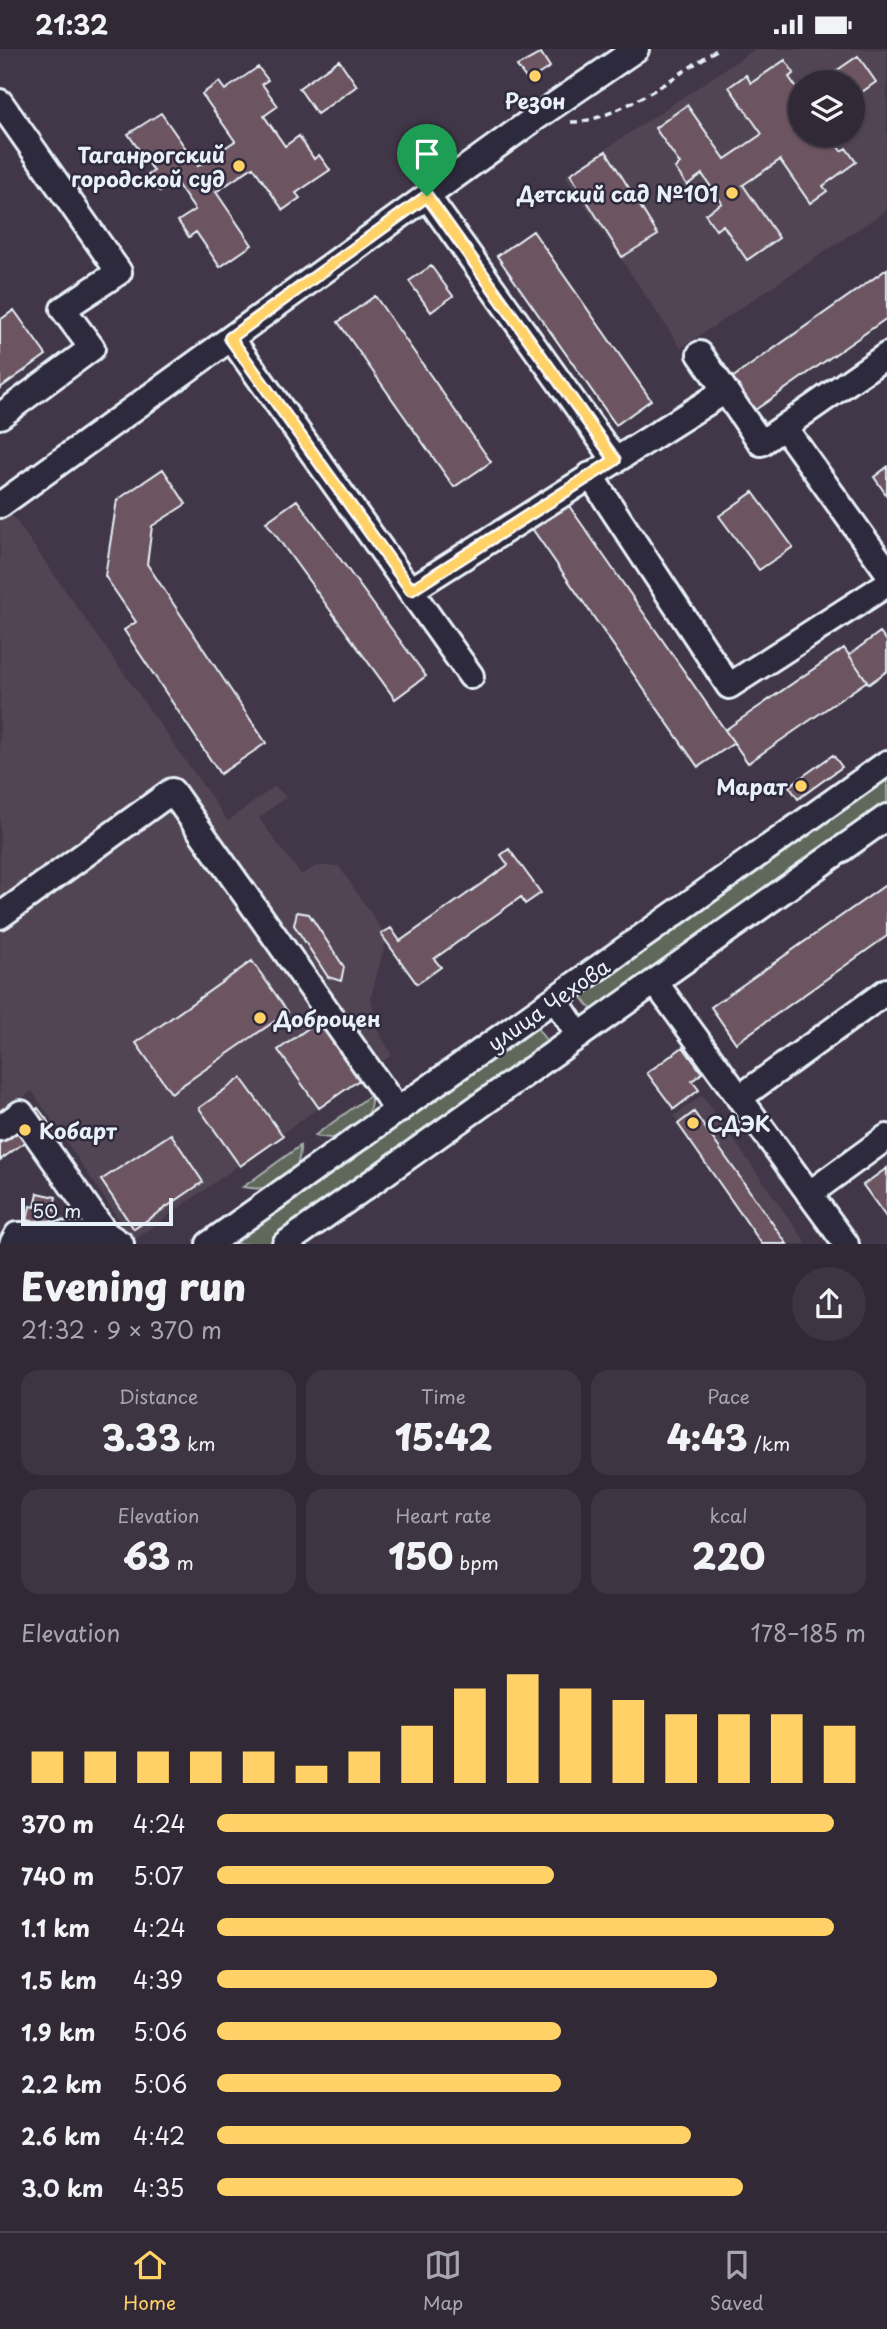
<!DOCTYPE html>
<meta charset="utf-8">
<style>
body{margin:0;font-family:"Playpen Sans",sans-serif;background:#3d3542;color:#f1f3f6;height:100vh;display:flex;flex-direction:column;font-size:26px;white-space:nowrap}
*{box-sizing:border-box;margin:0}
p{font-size:23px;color:#a8a6ad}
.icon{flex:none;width:38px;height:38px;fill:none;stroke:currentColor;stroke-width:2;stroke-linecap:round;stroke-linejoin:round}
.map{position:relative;height:1195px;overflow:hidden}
.sheet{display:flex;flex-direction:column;background:#312936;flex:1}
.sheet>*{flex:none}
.tools{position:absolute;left:788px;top:21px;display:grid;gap:14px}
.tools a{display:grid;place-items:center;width:77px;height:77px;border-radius:50%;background:#312936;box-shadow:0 2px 5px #0004,0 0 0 2px #4c4551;font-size:35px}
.scale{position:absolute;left:21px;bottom:18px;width:152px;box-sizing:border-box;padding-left:7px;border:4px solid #e8f1f8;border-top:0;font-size:19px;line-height:24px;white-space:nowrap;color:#e8f1f8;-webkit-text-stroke:5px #2f2a3d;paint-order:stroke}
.pin{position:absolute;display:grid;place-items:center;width:60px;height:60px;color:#fff;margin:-72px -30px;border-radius:50% 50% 50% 0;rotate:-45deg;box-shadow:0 0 7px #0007}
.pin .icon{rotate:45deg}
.round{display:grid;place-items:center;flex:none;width:74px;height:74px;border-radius:37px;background:#3d3542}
.summary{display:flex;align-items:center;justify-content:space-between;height:119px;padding:0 21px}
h1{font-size:38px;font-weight:800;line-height:52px}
.metrics{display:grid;grid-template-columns:repeat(3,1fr);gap:10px;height:119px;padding:7px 21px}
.metrics div{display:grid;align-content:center;border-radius:18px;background:#3d3542;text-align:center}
.metrics b{font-size:35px;font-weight:800}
.metrics small{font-size:19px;font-weight:400}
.metrics p{font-size:19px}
.chart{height:196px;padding:14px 21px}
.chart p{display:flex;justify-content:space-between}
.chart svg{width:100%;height:126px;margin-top:7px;stroke:#ffd166;stroke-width:6}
ul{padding:0 21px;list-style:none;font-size:23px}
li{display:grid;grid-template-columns:112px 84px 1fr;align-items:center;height:52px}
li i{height:18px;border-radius:9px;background:#ffd166}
.status{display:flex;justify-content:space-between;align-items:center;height:49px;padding:0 35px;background:#312936;direction:ltr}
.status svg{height:19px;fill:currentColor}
.menu{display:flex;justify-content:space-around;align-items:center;height:98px;border-top:2px solid #4c4551;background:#312936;font-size:19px;color:#a8a6ad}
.menu a{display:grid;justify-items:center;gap:4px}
.menu .active{color:#ffd166}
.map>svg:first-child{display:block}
.built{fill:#514452;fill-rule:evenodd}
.green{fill:#60685b;stroke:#a4acaa;stroke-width:2}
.building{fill:#6c5560;stroke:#e8f1f8;stroke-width:2}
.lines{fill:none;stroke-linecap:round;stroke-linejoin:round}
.minor-casing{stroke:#e8f1f8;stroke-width:30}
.path{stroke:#e8f1f8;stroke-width:3.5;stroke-dasharray:7 5;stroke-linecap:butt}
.minor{stroke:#2f2a3d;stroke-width:24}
.route-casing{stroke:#fff;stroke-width:14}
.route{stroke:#ffd166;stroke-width:9}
.poi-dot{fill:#ffd166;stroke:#2f2a3d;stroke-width:2.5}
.labels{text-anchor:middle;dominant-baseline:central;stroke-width:5;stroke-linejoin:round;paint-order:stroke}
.poi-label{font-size:21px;font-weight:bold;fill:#e8f1f8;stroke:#2f2a3d;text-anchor:end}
.street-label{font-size:21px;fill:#e8f1f8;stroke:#2f2a3d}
</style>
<div class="status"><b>21:32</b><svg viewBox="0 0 49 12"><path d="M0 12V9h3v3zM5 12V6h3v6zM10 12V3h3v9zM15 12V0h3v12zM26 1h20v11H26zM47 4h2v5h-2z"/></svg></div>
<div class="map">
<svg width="887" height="1195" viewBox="0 0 887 1195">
<rect width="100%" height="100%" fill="#413748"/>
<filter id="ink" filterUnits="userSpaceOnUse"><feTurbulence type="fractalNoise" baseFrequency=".0143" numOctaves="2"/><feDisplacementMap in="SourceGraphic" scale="14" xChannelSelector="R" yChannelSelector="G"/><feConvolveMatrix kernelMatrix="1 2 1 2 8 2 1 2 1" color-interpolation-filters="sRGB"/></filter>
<g filter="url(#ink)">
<path class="built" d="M 755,0 L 887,0 L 887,161 L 681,299 L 565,127 ZM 800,33 L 852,33 L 852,86 L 800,86 Z
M 5,456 L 228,772 L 275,737 L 286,748 L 259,769 L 301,826 L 316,817 L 339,817 L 387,888 L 371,948 L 377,980 L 392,1006 L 133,1192 L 32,1042 L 0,1064 L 0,459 Z
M 702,1046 L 807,1195 L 764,1195 L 674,1067 Z"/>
<path class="green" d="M 887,727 L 887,757 L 594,964 L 579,944 Z
M 535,976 L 550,997 L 272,1195 L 228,1195 Z
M 371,1046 C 372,1074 359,1076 339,1090 L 314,1087 Z
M 300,1097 C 301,1130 273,1144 243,1138 Z"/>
<path class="building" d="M 541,4 L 550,18 L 528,32 L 517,17 Z
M 858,7 L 876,33 L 852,50 L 852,33 L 820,33 Z
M 339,11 L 357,37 L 317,65 L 299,39 Z
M 785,11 L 794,24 L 789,28 L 800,44 L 800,53 L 791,60 L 800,73 L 800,86 L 809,86 L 811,90 L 817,86 L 829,86 L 841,102 L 846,99 L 856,113 L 823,137 L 827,142 L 810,154 L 780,111 L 743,136 L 779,189 L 747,211 L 723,176 L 716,181 L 705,165 L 722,154 L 702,125 L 687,136 L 675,119 L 680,115 L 655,79 L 687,56 L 725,110 L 762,85 L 729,38 L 746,26 L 751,34 Z
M 258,18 L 268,31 L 262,35 L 278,57 L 264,67 L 285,97 L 299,87 L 314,110 L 319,106 L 330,121 L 296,144 L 300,149 L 283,161 L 253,118 L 216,143 L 252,196 L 220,218 L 196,183 L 189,188 L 178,172 L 195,161 L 175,132 L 160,143 L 148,126 L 154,122 L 128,85 L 161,64 L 198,117 L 235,92 L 202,45 L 219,33 L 225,41 Z
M 606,102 L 658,186 L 622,208 L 570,125 Z
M 533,182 L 651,351 L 616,376 L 497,207 Z
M 431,217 L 453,247 L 431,263 L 409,232 Z
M 887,220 L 887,269 L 755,361 L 732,329 Z
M 375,247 L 491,413 L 454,438 L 338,273 Z
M 14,261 L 46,306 L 0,339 L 0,271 Z
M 887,418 L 887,447 L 874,428 Z
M 163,420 L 186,455 L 152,477 L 147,515 L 266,694 L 220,725 L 124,581 L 136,573 L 105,527 L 117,451 Z
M 753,443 L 793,498 L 759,521 L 719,467 Z
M 297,451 L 426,627 L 395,650 L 266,473 Z
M 567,454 L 734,694 L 698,718 L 531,478 Z
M 880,583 L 887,592 L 887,622 L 869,635 L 849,606 Z
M 844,599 L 867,632 L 748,714 L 725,681 Z
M 833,706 L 842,718 L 798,750 L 789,737 Z
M 509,800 L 541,844 L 525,855 L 521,848 L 434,910 L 441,918 L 417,935 L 381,885 L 391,879 L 400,892 L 508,816 L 501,806 Z
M 887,835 L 887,887 L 736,994 L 711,958 Z
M 297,863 L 309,865 L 344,918 L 341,932 L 328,928 L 294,876 Z
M 252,912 L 288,963 L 171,1044 L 136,994 Z
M 321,970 L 362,1029 L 319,1059 L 278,1001 Z
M 683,998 L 702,1024 L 692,1032 L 699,1041 L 674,1060 L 647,1024 Z
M 241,1029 L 283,1087 L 240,1117 L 199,1059 Z
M 38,1059 L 50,1075 L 0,1111 L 0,1086 Z
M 694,1063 L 787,1195 L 762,1195 L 678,1075 Z
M 171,1085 L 203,1133 L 134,1180 L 101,1131 Z
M 887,1119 L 887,1167 L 886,1168 L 863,1136 Z
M 38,1144 L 56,1148 L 53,1161 L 35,1158 Z
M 30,1157 L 58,1162 L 51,1195 L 23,1195 Z"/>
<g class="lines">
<g class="minor-casing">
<path id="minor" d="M 0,53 L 119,223 L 63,260 L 92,299 L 0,367
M 427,147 L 615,411
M 231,289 L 471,627
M 700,305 L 761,394 L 784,378
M 887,306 L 784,378 L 887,522
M 590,426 L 729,637 L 887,535
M 0,456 L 531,72 L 636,0
M 411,541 L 725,342
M 0,867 L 172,742 L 398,1062
M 655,933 L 846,1195
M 555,950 L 579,987
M 739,1049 L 887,942
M 0,1079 L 21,1064 L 106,1185 L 121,1195
M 809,1145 L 887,1088
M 12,1195 L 17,1186 L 106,1185
M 209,1195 L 887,714
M 285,1195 L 887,768"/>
</g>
<path class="path" d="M 571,73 C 616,73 679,24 718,0"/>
<use href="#minor" class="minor"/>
</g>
</g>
<g class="lines" filter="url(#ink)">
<g class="route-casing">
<path id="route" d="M 427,147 L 615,411 L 411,541 L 230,289 Z"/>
</g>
<use href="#route" class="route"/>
</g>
<g class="poi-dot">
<circle cx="535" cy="27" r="7"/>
<circle cx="239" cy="117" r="7"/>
<circle cx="732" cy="144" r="7"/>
<circle cx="801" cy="737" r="7"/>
<circle cx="260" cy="969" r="7"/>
<circle cx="693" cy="1074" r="7"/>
<circle cx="25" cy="1081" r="7"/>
</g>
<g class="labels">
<g class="poi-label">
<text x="535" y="51" text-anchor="middle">Резон</text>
<text x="225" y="105">Таганрогский<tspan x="225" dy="24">городской суд</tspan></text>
<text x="718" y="144">Детский сад №101</text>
<text x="787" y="737">Марат</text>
<text x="274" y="969" text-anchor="start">Доброцен</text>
<text x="707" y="1074" text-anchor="start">СДЭК</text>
<text x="39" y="1081" text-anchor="start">Кобарт</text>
</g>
<g class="street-label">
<text transform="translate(548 955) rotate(-35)">улица Чехова</text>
</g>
</g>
</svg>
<div class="tools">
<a><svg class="icon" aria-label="layers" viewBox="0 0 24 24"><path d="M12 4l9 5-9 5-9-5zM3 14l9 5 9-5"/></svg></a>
</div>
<div class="scale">50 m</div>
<div class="pin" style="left:427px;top:147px;background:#1e9e55"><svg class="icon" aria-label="arrive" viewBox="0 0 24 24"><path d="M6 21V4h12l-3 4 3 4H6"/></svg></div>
</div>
<section class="sheet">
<div class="summary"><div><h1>Evening run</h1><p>21:32 · 9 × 370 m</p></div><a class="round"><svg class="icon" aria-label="share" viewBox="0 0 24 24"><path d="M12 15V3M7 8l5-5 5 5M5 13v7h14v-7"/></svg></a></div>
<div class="metrics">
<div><p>Distance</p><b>3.33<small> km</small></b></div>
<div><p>Time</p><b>15:42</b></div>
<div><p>Pace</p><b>4:43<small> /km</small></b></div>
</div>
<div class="metrics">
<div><p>Elevation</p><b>63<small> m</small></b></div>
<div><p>Heart rate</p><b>150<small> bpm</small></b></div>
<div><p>kcal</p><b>220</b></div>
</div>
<div class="chart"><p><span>Elevation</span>178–185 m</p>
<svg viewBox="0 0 160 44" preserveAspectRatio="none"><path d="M5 44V33M15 44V33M25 44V33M35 44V33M45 44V33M55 44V38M65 44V33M75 44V24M85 44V11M95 44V6M105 44V11M115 44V15M125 44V20M135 44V20M145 44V20M155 44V24"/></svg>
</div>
<ul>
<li><b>370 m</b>4:24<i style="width:95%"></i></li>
<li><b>740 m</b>5:07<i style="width:52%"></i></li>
<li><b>1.1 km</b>4:24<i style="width:95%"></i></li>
<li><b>1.5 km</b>4:39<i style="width:77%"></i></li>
<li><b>1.9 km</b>5:06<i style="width:53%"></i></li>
<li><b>2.2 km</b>5:06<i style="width:53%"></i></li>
<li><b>2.6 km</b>4:42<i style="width:73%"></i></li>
<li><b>3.0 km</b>4:35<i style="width:81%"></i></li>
</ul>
</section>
<nav class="menu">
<a class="active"><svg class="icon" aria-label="home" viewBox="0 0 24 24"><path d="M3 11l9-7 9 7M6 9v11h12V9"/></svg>Home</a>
<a><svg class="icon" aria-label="map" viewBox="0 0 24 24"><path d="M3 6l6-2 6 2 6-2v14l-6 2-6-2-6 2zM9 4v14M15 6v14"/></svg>Map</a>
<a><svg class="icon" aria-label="saved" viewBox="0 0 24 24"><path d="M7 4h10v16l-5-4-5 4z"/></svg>Saved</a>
</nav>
